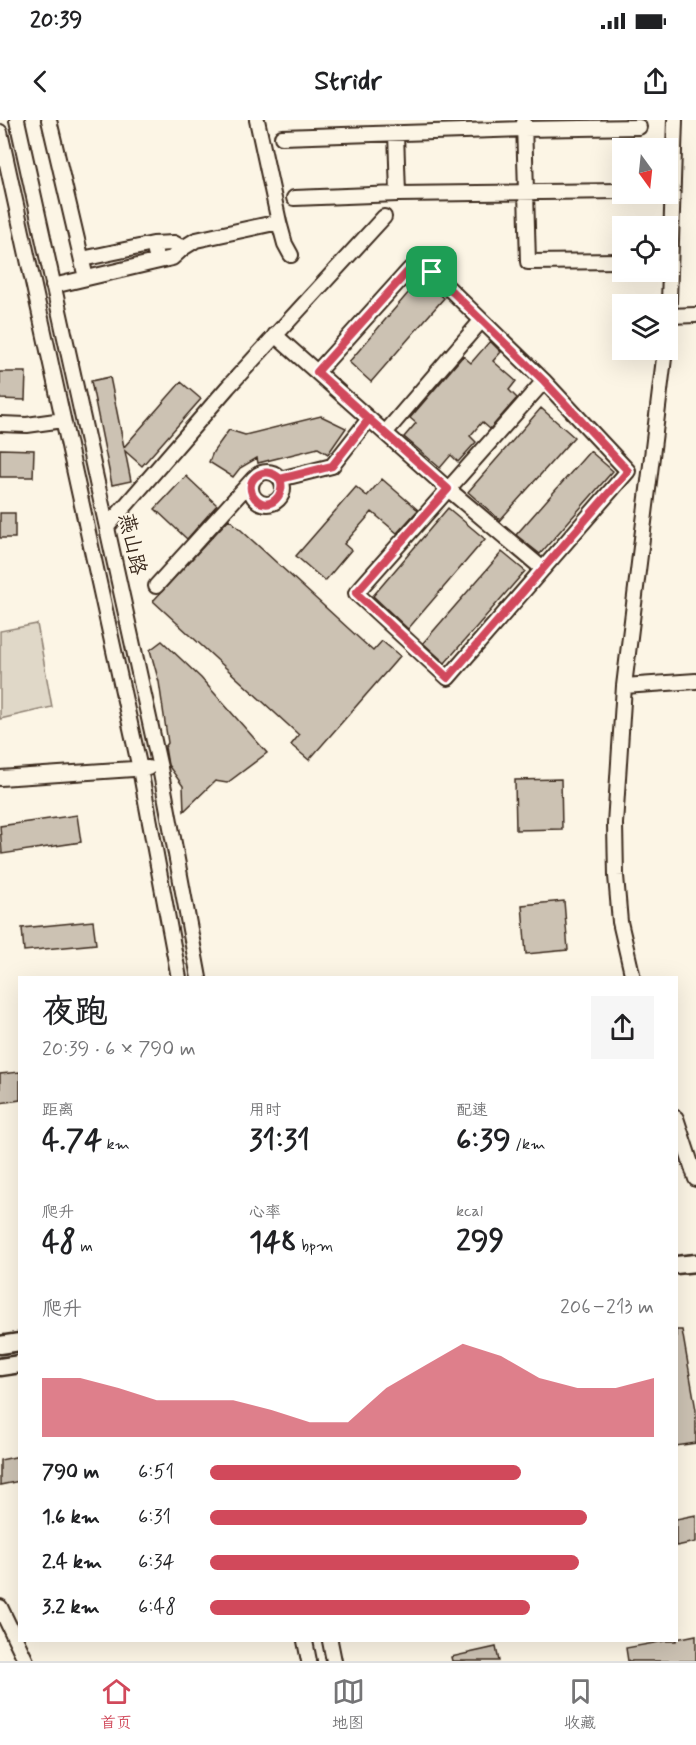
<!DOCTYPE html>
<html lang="zh">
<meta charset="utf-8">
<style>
body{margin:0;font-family:Mynerve,"LXGW WenKai TC",sans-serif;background:#f6f6f6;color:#202124;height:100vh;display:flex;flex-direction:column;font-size:22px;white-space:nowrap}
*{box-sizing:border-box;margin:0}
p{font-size:20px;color:#757577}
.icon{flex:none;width:33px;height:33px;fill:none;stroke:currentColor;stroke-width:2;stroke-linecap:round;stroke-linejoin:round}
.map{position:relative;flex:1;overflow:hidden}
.details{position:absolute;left:18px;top:856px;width:660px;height:666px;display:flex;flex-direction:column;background:#fff;border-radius:0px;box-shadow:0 6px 24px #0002}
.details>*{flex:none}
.needle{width:39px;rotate:165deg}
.controls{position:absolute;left:612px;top:18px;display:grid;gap:12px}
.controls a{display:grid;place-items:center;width:66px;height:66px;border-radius:0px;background:#fff;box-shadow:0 6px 24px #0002;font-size:30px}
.pin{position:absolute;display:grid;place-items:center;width:51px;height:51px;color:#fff;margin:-26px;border-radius:12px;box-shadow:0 3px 9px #0006}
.round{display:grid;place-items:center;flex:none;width:63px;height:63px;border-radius:0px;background:#f6f6f6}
.headline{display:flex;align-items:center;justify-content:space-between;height:102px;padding:0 24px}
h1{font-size:33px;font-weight:700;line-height:45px}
.stats{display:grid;grid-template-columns:repeat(3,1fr);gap:9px;height:102px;padding:6px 24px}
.stats div{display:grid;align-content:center}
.stats b{font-size:30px;font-weight:700}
.stats small{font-size:16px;font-weight:400}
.stats p{font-size:16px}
.chart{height:168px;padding:12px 24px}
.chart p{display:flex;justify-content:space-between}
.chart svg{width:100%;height:108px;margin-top:6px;fill:#d1495b;opacity:.7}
ul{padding:0 24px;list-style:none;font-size:20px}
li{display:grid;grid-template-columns:96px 72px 1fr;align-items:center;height:45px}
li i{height:15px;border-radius:8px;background:#d1495b}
.status{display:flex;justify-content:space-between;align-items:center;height:42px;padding:0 30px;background:#fff;direction:ltr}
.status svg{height:16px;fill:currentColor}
header{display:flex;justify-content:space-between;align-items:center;height:78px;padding:0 24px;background:#fff;font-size:27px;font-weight:700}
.dock{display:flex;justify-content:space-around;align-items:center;height:84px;border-top:2px solid #e0e0e0;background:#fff;font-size:16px;color:#757577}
.dock a{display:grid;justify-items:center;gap:3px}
.dock .selected{color:#d1495b}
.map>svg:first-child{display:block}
.green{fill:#e0d8c8;stroke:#8e8173;stroke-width:1.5}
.building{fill:#ccc2b3;stroke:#3b2a1e;stroke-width:1.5}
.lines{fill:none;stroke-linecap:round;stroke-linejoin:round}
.minor-casing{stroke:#3b2a1e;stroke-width:18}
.major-casing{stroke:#3b2a1e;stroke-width:21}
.minor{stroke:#fcf5e5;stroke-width:14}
.major{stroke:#fcf5e5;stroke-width:16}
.route-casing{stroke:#fff;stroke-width:12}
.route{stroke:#d1495b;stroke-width:8}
.labels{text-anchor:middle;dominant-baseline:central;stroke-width:4.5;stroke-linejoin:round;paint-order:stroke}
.street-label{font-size:21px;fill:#3b2a1e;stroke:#fcf5e5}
</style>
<div class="status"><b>20:39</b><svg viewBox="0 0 49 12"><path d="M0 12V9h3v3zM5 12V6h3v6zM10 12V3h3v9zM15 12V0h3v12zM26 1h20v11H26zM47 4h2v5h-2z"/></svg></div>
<header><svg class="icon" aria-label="back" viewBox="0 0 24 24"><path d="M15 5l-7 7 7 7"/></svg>Stridr<svg class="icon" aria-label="share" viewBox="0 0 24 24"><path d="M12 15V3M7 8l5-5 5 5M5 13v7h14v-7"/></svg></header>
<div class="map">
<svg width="696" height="1541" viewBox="0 0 696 1541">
<rect width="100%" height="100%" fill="#fcf5e5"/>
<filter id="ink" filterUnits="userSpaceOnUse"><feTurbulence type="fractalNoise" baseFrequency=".0167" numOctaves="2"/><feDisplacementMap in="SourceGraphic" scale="12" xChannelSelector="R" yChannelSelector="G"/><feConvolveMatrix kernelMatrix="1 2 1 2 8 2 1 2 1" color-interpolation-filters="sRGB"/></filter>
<g filter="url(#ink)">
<path class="green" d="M 37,504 L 52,587 L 0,599 L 0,511 Z"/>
<path class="building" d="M 421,158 L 444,178 L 371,262 L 349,242 Z
M 490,221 L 501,232 L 493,241 L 516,261 L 509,270 L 517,278 L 490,309 L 482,302 L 470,316 L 476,322 L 458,342 L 451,335 L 440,348 L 404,317 L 416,303 L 410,298 L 463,236 L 471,243 Z
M 0,252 L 26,252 L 25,280 L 0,279 Z
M 110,257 L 124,327 L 181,262 L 201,279 L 142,346 L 125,331 L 131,361 L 112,365 L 91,261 Z
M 541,288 L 574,317 L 500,400 L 468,372 Z
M 321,296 L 346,308 L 328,334 L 318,328 L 258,343 L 257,338 L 240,348 L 233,357 L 209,342 L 213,332 L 229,310 L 245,315 Z
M 0,329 L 34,330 L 33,357 L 0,357 Z
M 590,331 L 613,351 L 540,434 L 516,415 Z
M 186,356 L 217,385 L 187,419 L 155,389 Z
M 382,359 L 418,390 L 397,413 L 372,392 L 344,424 L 351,430 L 325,461 L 296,436 L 356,367 L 367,376 Z
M 448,388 L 485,419 L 408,509 L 373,476 Z
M 0,393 L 15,393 L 15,418 L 0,418 Z
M 229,399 L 373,531 L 382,521 L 400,536 L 309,640 L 291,625 L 299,615 L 153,481 Z
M 502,432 L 525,451 L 445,543 L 423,523 Z
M 162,521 L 201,558 L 267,633 L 227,663 L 215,661 L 184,691 L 183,666 L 168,645 L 165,627 L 168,623 L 159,562 L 150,530 Z
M 561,659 L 562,709 L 516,710 L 515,660 Z
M 77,695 L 81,722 L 2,734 L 0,706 Z
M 564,781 L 568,830 L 526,834 L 522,785 Z
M 93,801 L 96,824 L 24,831 L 22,808 Z
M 20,952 L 20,980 L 0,983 L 0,954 Z
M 676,1210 L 682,1210 L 696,1290 L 696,1323 L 676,1326 Z
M 20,1336 L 20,1361 L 0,1365 L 0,1340 Z
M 696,1395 L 696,1422 L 676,1426 L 676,1399 Z
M 696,1515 L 696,1541 L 628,1541 L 626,1528 L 665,1521 L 676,1521 L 676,1519 Z
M 496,1527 L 499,1541 L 452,1541 L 451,1537 Z"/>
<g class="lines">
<g class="minor-casing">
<path id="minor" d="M 17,0 L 160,648 L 199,858
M 49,0 L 86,158
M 524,2 L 528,142 L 622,141
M 0,12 L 140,649 L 179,858
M 396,13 L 398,74 L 622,71
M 282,17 L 524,9 L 639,7
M 294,78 L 398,74
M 279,102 L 285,124 L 291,135
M 153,124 L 174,123 L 183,128
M 82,139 L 153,124 L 157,141
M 53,166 L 172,138 L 183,128 L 196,120 L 279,102 L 257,0
M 669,196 L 696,195
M 668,212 L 675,0
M 275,215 L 448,369 L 543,449
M 317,252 L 409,150 L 423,145 L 432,152 L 544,261
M 544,261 L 628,351 L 448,558 L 356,473 Z
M 0,304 L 27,305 L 63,300
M 385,313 L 481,201
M251 368a16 16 0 1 1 32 0a16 16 0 1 1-32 0Z
M 280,359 L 332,346 L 369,299
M 107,407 L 228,267 L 384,97
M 156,466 L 254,358
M 624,566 L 696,561
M 0,658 L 148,648
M 633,858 L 620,802 L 616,756 L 615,704 L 624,566 L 665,230
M 676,998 L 696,1059
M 0,1487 L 26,1541
M 305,1521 L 309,1541
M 330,1521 L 334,1541"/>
</g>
<g class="major-casing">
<path id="major" d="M 676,1145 L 696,1143
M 0,1225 L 20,1222
M 0,1247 L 20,1244"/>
</g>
<use href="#minor" class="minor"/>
<use href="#major" class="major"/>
</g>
</g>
<g class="lines" filter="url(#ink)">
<g class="route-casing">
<path id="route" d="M 432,152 L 423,145 L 409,150 L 317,252 L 369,299 L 332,346 L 280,359 C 264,342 241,362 255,378 C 268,393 287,375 280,359 L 332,346 L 369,299 L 448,369 L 356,473 L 448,558 L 628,351 L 544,261 L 432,152"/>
</g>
<use href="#route" class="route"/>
</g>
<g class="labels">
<g class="street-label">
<text transform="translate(132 424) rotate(78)">燕山路</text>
</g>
</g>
</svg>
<div class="controls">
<a><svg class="needle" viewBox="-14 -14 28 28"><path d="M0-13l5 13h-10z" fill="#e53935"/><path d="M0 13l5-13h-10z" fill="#757577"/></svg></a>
<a><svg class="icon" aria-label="locate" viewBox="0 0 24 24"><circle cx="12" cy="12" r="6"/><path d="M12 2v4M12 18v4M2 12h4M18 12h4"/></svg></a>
<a><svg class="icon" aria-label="layers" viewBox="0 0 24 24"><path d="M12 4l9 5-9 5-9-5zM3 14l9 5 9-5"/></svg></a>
</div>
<div class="pin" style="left:432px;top:152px;background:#1e9e55"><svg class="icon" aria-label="arrive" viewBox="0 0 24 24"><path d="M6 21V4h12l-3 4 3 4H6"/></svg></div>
<section class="details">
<div class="headline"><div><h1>夜跑</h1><p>20:39 · 6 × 790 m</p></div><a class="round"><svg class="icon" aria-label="share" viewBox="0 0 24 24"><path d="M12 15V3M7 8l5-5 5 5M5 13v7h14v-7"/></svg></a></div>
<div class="stats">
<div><p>距离</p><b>4.74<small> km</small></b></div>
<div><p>用时</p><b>31:31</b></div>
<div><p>配速</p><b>6:39<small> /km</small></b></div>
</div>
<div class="stats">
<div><p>爬升</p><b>48<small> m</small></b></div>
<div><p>心率</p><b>148<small> bpm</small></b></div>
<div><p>kcal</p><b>299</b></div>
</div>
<div class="chart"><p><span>爬升</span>206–213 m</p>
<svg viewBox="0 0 160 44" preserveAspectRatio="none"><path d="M0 44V20L10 20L20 24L30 29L40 29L50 29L60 33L70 38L80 38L90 24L100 15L110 6L120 11L130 20L140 24L150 24L160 20V44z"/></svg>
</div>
<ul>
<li><b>790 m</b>6:51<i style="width:70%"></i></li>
<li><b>1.6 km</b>6:31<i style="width:85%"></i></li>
<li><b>2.4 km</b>6:34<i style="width:83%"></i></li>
<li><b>3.2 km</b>6:48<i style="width:72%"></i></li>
</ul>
</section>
</div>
<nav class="dock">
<a class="selected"><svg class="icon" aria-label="home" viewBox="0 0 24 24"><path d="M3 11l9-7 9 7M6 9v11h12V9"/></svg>首页</a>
<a><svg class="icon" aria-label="map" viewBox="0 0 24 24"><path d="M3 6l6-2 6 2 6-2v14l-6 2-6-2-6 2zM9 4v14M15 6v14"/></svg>地图</a>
<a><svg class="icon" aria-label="saved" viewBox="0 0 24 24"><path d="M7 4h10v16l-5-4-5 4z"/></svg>收藏</a>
</nav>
